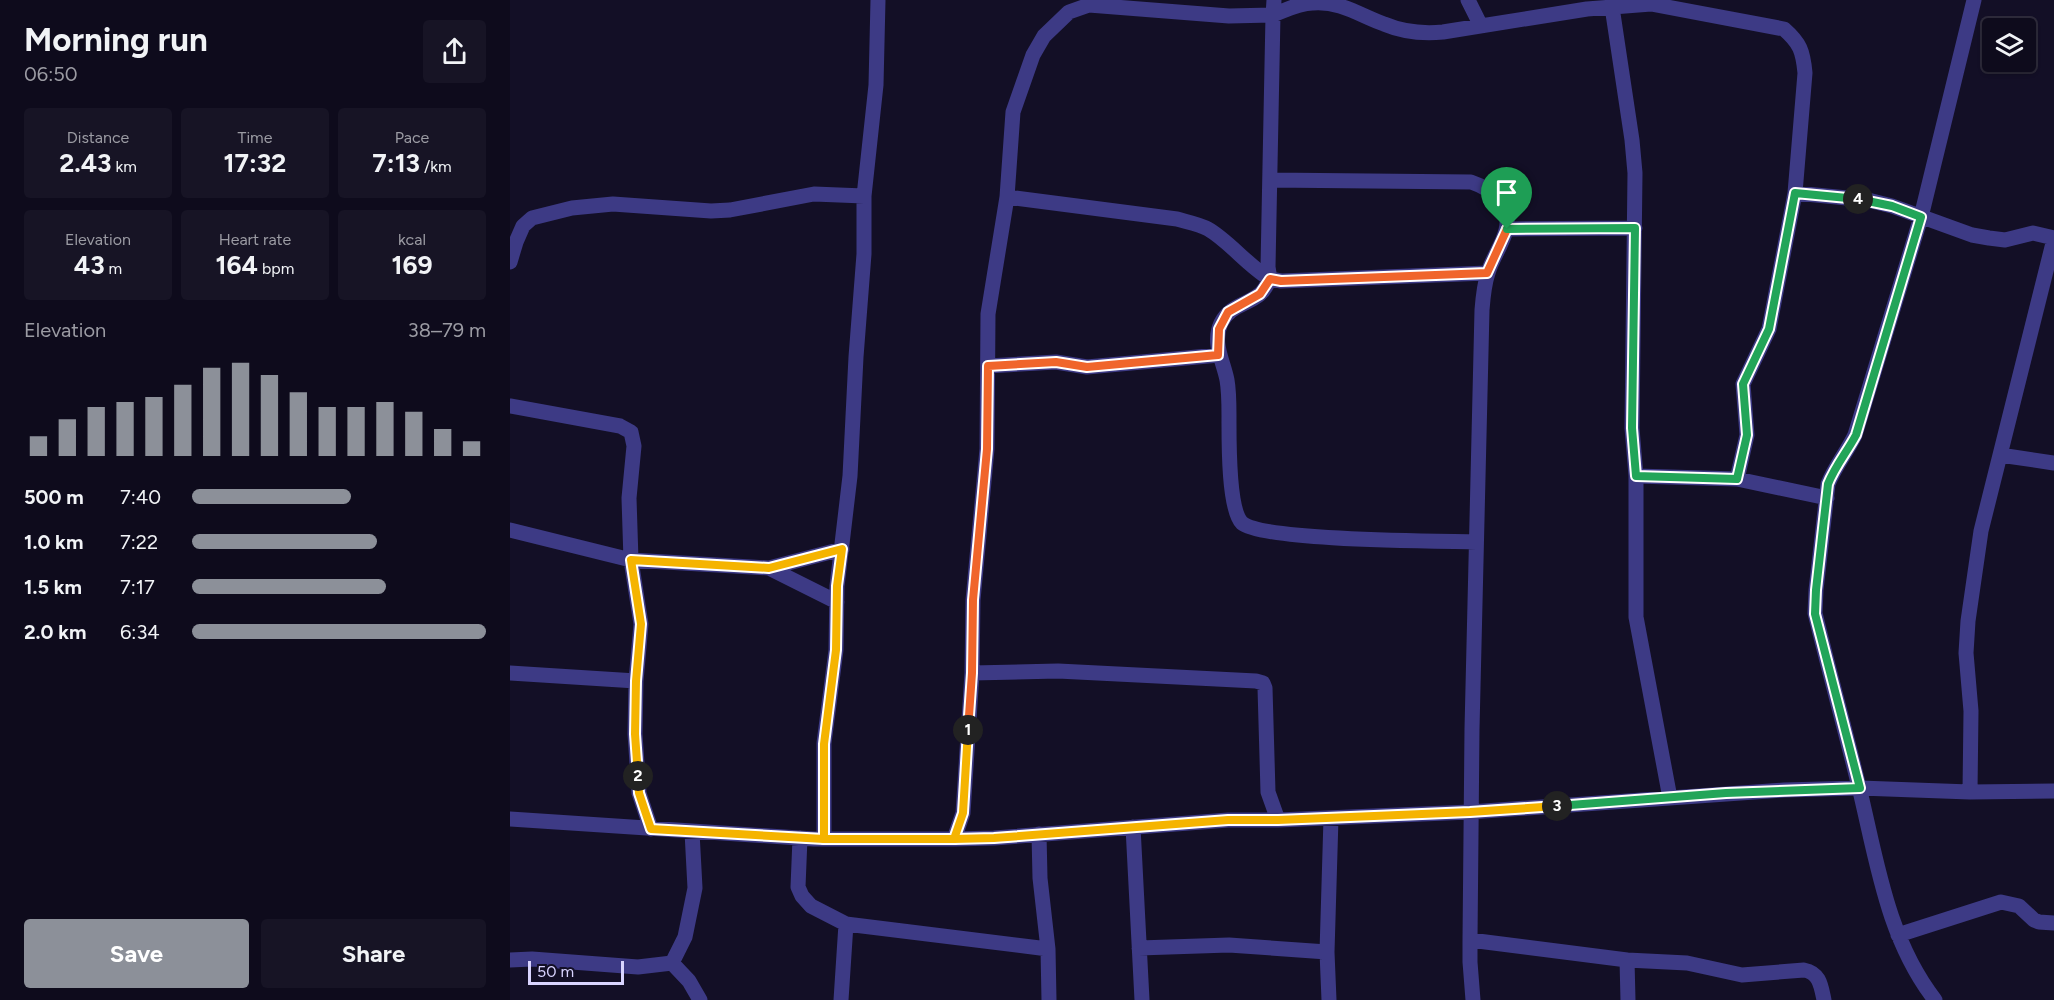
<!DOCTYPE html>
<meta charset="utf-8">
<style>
body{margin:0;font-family:Figtree,sans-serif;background:#171425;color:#f1f3f6;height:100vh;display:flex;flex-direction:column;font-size:22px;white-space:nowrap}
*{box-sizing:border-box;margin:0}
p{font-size:20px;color:#9b9ba3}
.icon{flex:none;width:33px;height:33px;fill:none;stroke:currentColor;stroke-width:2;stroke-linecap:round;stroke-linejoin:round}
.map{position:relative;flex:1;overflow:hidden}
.details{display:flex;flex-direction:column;background:#0e0b1c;width:510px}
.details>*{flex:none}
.tools{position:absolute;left:1472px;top:18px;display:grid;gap:12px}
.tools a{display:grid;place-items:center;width:54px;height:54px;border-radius:6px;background:#0e0b1c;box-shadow:0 2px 4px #0004,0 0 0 2px #2e2b3b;font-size:30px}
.scale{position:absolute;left:18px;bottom:15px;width:96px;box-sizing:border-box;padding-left:6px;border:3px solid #d9d4ff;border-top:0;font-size:16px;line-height:21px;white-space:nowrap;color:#d9d4ff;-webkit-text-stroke:4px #130f26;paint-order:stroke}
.pin{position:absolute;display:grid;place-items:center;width:51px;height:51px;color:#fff;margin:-62px -26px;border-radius:50% 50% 50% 0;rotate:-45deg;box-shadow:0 0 6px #0007}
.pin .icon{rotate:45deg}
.km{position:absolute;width:30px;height:30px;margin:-15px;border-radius:50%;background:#222;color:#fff;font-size:16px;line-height:30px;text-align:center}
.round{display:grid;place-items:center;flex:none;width:63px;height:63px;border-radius:6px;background:#171425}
.head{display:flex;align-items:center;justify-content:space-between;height:102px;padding:0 24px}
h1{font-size:33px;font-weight:700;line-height:45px}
.metrics{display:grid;grid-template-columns:repeat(3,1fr);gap:9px;height:102px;padding:6px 24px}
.metrics div{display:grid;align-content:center;border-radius:6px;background:#171425;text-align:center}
.metrics b{font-size:26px;font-weight:700}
.metrics small{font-size:16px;font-weight:400}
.metrics p{font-size:16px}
.chart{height:168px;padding:12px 24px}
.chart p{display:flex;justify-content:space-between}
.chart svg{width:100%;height:108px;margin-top:6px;stroke:#8c9099;stroke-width:6}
.action{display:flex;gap:12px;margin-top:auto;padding:12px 24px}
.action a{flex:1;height:69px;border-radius:6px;background:#8c9099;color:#fff;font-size:24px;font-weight:700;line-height:69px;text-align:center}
.action a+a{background:#171425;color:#f1f3f6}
ul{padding:0 24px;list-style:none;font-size:20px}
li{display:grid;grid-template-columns:96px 72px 1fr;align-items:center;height:45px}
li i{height:15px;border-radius:8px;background:#8c9099}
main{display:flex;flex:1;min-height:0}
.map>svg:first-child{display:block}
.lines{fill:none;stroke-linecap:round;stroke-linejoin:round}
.minor{stroke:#3d3a85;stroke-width:15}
.split-1-casing{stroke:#fff;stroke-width:12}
.split-2-casing{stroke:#fff;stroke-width:12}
.split-3-casing{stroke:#fff;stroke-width:12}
.split-4-casing{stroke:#fff;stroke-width:12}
.split-5-casing{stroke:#fff;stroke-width:12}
.split-1{stroke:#f0652b;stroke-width:8}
.split-2{stroke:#f5b400;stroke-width:8}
.split-3{stroke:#f5b400;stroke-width:8}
.split-4{stroke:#22a559;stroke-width:8}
.split-5{stroke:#22a559;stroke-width:8}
</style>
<main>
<section class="details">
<div class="head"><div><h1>Morning run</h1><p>06:50</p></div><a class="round"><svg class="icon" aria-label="share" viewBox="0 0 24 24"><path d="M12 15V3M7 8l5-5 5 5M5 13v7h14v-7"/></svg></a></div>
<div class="metrics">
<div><p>Distance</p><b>2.43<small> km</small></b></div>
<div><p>Time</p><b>17:32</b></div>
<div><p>Pace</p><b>7:13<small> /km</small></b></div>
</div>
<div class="metrics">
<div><p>Elevation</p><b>43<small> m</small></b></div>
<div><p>Heart rate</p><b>164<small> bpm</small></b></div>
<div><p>kcal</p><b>169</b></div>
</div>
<div class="chart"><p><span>Elevation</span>38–79 m</p>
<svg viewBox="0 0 160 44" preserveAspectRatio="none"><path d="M5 44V36M15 44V29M25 44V24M35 44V22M45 44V20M55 44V15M65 44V8M75 44V6M85 44V11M95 44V18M105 44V24M115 44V24M125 44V22M135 44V26M145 44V33M155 44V38"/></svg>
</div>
<ul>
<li><b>500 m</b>7:40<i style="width:54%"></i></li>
<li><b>1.0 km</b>7:22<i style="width:63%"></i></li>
<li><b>1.5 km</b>7:17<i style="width:66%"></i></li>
<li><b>2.0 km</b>6:34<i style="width:100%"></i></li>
</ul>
<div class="action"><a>Save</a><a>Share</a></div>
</section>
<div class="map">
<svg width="1544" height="1000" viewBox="0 0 1544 1000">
<rect width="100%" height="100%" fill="#130f26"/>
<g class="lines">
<path class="minor" d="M 764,0 L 763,15 C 776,10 789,3 803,3 C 831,1 849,15 874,24 C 893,32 912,34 933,32 L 1077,9 L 1141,4 L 1274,29 C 1290,43 1293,51 1295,73 L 1285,193 L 1259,329 L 1233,384 L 1237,435 L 1227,479
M 958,0 L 971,26
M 1102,7 L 1122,140 L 1125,173 L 1122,428 L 1126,476 L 1126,617 L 1160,798
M 760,180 L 961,182 C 982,189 1002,206 996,230 C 993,244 982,258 978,273 C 974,285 973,297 972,310 L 962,729 L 960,940 L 1117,960 L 1118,1000
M 1285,193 L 1358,200 L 1382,206 L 1462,235 L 1479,238 L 1495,240 L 1523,233 L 1544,238
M 497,197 L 667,219 C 677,222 689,224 698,229 C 719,241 737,265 760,279 C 757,284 755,290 750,294 C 737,305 720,305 711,323 C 702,343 713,360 717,380 C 719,391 719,404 719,416 C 719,437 718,509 732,523 C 753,541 929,541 966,542
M 997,229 L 1125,228
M 0,262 L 6,242 L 13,226 L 22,218 L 62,208 L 103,204 L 201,211 L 220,210 L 304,194 L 354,196
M 478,366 L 546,362 L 577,367 L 709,355
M 0,406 L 110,426 L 121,432 L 124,446 L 119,498 L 121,560 L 131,624 L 126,681 L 125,734 L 129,793 L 141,829
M 1490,455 L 1544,463
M 1126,476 L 1227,479 L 1317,498
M 0,530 L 121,560 L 259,568 L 332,549
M 259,568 L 327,602
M 0,673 L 126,681
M 462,673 L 548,671 L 746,681 L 753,683 L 755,688 L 758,792 L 768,820
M 1460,792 L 1461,711 L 1456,653 L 1458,621 L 1471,531 L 1544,239
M 0,819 L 304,839 L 444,839 L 484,838 L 718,820 L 768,820 L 960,812 L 1274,790 L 1350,788 L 1460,792 L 1544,791
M 623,827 L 632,1000
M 529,834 L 530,878 L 538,949 L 539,1000
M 290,838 L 288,887 L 292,896 L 301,906 L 336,924 L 538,949
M 314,839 L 314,743 L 326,650 L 327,586 L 340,476 L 346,357 L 354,254 L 354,196 L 366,85 L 368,0
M 444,839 L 453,813 L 462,673 L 463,600 L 477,449 L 478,314 L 497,197 L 503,112 L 523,55 L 534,36 L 559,12 L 579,5 L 719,16 L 763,15 L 758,267 L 760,279 L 771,281 L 977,273
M 1388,935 L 1491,902 L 1509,906 L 1524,920 L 1529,922 L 1544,923
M 960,940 L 960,962 L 963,1000
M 629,948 L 719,945 L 817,952
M 0,960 L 22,959 L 128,967 L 162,963 L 175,937 L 185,888 L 182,832
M 1117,960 L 1177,963 L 1232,975 L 1294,970 C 1310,973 1311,986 1314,1000
M 162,963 L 179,981 L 190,1000
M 331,1000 L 336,924
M 819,1000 L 817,952 L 821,818
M 1425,1000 C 1377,938 1367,861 1349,787 C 1335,729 1319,671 1305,613 L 1306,590 L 1318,484 C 1325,466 1337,452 1345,435 L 1411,217 L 1464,0"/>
</g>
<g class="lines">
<g class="split-1-casing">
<path id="split-1" d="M 458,730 L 462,673 L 463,600 L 477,449 L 478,366 L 546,362 L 577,367 L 708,355 L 709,329 L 718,312 L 750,294 L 760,279 L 771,281 L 977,273 L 997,229"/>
</g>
<g class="split-2-casing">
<path id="split-2" d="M 128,776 L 125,734 L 126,681 L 131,624 L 121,560 L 259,568 L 332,549 L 327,586 L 326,650 L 314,744 L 314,839 L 444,839 L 453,813 L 458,730"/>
</g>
<g class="split-3-casing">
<path id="split-3" d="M 128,776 L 129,793 L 141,829 L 314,839 L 444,839 L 484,838 L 718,820 L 768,820 L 960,812 L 1047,806"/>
</g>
<g class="split-4-casing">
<path id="split-4" d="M 1047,806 L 1216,793 L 1350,788 L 1305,614 L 1306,590 L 1318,484 C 1325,466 1337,452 1346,435 L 1411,217 L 1382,206 L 1348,199"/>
</g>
<g class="split-5-casing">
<path id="split-5" d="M 997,229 L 1125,228 L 1122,428 L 1126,476 L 1227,479 L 1237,435 L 1233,384 L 1259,329 L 1285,193 L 1348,199"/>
</g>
<use href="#split-1" class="split-1"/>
<use href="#split-2" class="split-2"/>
<use href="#split-3" class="split-3"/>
<use href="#split-4" class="split-4"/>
<use href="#split-5" class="split-5"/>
</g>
</svg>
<div class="tools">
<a><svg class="icon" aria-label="layers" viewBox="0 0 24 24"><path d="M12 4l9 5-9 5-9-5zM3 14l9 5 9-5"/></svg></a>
</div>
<div class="scale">50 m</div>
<div class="pin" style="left:997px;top:229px;background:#1e9e55"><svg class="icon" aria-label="arrive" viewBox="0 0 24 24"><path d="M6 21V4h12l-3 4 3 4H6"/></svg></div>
<b class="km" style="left:458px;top:730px">1</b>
<b class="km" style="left:128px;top:776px">2</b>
<b class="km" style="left:1047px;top:806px">3</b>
<b class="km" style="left:1348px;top:199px">4</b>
</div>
</main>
